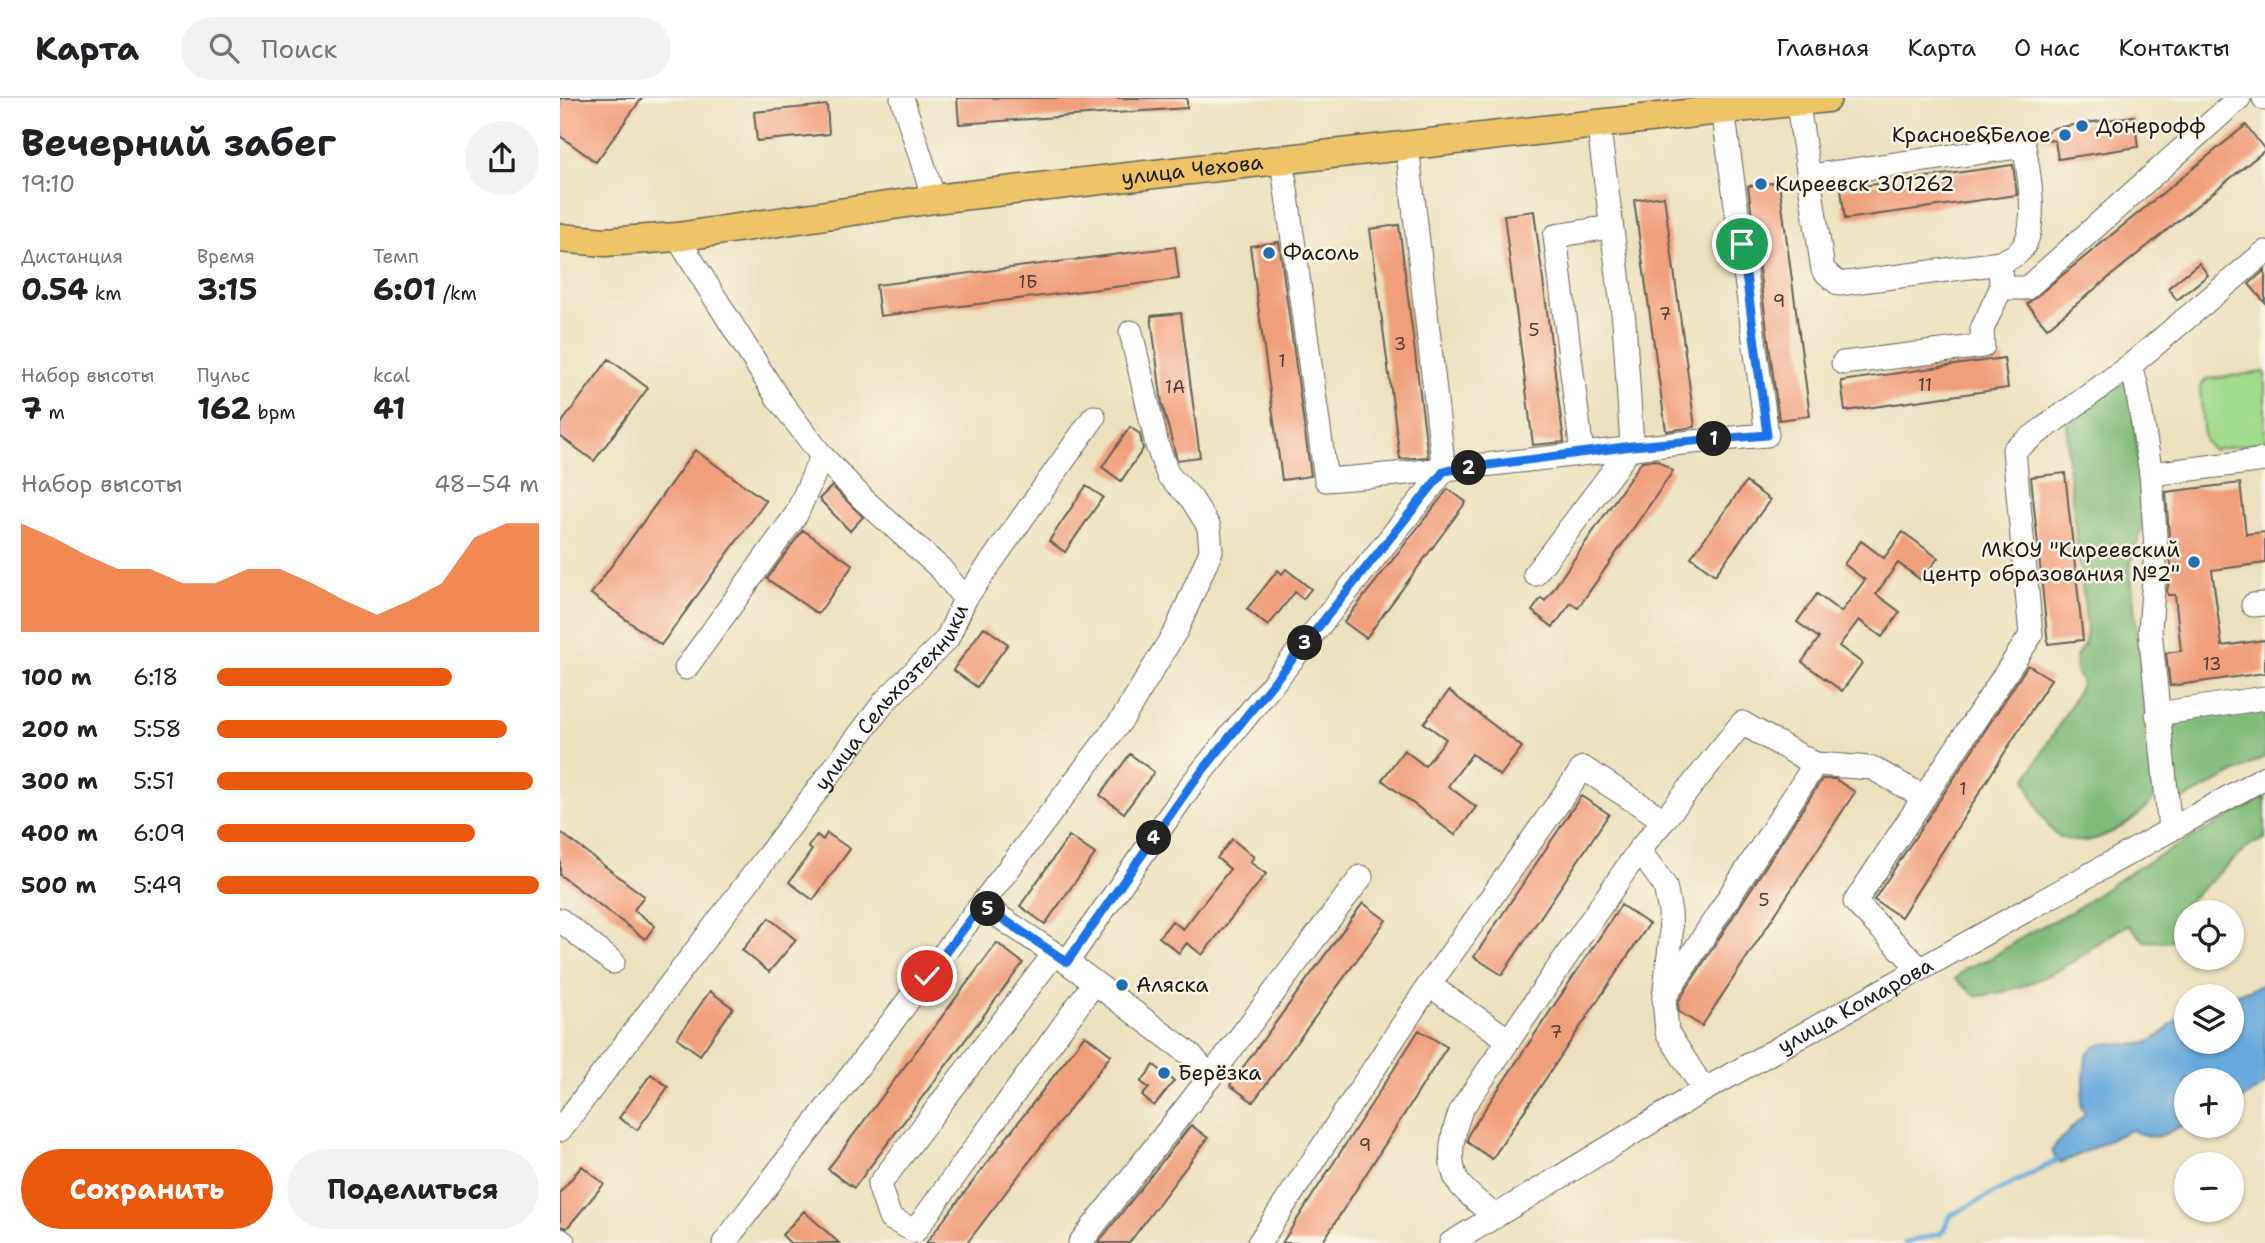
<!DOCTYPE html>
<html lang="ru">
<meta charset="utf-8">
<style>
body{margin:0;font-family:"Shantell Sans",sans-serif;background:#f2f2f2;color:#202124;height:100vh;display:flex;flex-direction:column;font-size:26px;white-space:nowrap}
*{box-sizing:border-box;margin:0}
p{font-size:23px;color:#757577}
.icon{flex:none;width:38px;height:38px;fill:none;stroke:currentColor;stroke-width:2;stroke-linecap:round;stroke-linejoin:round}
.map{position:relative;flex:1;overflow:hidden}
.panel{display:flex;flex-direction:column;background:#fff;width:560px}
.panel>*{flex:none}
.fabs{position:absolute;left:1614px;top:802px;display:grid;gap:14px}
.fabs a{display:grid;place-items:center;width:70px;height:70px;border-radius:50%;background:#fff;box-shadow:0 2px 5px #0004;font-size:35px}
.pin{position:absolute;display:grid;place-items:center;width:60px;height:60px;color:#fff;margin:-30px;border:4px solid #fff;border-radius:50%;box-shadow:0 2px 7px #0007}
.km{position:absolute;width:35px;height:35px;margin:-18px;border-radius:50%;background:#222;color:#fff;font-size:19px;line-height:35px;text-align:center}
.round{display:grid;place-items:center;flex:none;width:74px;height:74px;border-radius:37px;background:#f2f2f2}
.overview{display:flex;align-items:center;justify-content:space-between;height:119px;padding:0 21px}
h1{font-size:38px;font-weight:700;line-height:52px}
.figures{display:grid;grid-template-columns:repeat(3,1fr);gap:10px;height:119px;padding:7px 21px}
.figures div{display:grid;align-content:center}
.figures b{font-size:30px;font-weight:700}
.figures small{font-size:19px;font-weight:400}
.figures p{font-size:19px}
.chart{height:196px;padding:14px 21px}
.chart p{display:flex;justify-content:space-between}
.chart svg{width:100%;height:126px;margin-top:7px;fill:#ea580c;opacity:.7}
.cta{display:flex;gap:14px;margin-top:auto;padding:14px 21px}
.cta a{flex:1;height:80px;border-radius:42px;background:#ea580c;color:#fff;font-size:28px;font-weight:700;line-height:80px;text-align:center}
.cta a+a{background:#f2f2f2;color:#202124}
ul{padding:0 21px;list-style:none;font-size:23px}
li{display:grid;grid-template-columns:112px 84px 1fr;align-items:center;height:52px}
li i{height:18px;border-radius:9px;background:#ea580c}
header{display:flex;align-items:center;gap:42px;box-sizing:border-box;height:98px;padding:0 35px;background:#fff;border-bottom:2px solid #e0e0e0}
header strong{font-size:33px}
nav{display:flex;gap:38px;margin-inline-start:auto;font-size:24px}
.search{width:490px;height:63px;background:#f2f2f2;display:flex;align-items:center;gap:18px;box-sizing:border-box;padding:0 24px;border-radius:38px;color:#757577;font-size:26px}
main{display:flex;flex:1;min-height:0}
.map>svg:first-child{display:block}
.green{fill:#a1db8e;stroke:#5e7c55;stroke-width:2}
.forest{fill:#80bb79;stroke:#4e6c4a;stroke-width:2}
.water{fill:#65a8da;stroke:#40627b;stroke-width:2}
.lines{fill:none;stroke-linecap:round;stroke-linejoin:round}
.stream{stroke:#65a8da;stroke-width:5}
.building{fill:#f09f7d}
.minor-casing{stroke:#646155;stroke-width:25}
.major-casing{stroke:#646155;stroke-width:31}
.minor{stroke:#fff;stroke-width:23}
.major{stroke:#eec469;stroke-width:28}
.route-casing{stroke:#fff;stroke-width:14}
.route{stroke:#1a73e8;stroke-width:9}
.poi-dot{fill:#1f6fb2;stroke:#fcf5e5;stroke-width:2.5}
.labels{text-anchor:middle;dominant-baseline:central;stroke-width:5;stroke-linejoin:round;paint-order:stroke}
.number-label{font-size:18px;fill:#513d34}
.poi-label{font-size:21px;fill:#1c1c1c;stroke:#fcf5e5;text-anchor:start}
.street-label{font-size:21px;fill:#1c1c1c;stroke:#fcf5e5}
</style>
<header>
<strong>Карта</strong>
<div class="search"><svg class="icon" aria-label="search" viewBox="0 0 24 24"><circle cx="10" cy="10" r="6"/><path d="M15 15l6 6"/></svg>Поиск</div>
<nav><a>Главная</a><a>Карта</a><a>О нас</a><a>Контакты</a></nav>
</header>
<main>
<section class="panel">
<div class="overview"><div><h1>Вечерний забег</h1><p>19:10</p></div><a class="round"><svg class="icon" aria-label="share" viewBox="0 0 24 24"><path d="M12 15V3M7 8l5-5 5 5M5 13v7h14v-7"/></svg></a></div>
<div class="figures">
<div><p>Дистанция</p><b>0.54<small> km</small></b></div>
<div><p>Время</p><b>3:15</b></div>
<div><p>Темп</p><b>6:01<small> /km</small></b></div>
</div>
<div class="figures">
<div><p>Набор высоты</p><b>7<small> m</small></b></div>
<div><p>Пульс</p><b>162<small> bpm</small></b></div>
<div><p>kcal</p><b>41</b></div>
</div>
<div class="chart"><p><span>Набор высоты</span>48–54 m</p>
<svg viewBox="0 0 160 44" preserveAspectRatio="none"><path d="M0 44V6L10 11L20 17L30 22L40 22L50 27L60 27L70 22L80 22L90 27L100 33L110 38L120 33L130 27L140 11L150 6L160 6V44z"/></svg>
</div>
<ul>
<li><b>100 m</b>6:18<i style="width:73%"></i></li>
<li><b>200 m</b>5:58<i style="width:90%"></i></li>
<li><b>300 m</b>5:51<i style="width:98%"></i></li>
<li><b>400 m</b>6:09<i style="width:80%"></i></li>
<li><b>500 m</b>5:49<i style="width:100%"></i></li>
</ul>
<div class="cta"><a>Сохранить</a><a>Поделиться</a></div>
</section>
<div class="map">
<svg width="1705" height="1145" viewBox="0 0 1705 1145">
<rect width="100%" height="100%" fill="#fcf5e5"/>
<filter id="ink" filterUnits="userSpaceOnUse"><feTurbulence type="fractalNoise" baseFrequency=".0143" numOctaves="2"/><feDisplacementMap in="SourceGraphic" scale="14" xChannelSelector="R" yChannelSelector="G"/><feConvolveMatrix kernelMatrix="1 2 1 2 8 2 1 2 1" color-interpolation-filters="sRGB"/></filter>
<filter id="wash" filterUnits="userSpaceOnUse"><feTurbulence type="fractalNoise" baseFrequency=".00686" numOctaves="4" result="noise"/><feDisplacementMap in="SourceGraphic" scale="28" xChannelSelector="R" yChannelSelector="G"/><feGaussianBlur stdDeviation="1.57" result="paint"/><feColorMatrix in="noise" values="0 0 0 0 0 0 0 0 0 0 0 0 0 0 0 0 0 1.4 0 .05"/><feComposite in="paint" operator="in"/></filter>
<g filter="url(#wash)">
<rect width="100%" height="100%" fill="#ebe1be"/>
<path class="green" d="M 1705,274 L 1705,344 L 1653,352 L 1644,342 L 1640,289 L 1646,281 Z"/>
<path class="forest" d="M 1570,282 L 1584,422 L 1570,468 L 1594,701 C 1577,723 1528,756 1499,738 C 1483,729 1473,698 1466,682 C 1484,648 1507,619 1522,584 C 1513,572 1512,558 1524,548 L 1527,533 L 1508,367 L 1507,324 L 1517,309 Z
M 1705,610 L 1705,659 L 1617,705 L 1603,620 Z
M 1705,699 L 1705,741 L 1690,747 L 1616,814 L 1615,839 L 1609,844 L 1584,843 L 1569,827 C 1547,836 1534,850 1514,863 C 1485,881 1449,896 1416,898 L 1395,881 L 1406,870 L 1431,860 L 1468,835 L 1511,814 L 1567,776 Z"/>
<path class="water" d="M 1705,886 L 1705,987 L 1671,1009 L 1671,982 L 1626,982 L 1626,1026 C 1596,1039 1601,1044 1570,1032 L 1502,1065 L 1496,1063 L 1492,1051 L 1525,1016 L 1521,1010 L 1526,959 C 1538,936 1565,950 1586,945 C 1601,941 1612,923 1626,915 L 1626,943 L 1671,943 L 1671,898 Z"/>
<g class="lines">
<path class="stream" d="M 1345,1145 L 1382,1135 L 1391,1117 L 1496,1063"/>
</g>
<g id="blocks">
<path class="building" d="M 0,0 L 82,0 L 36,64 L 0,38 Z
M 397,0 L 627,0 L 627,10 L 399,26 Z
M 267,7 L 269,36 L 197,43 L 194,14 Z
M 1574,18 L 1578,49 L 1498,61 L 1495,43 L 1478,39 L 1494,30 Z
M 1686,27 L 1705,52 L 1487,230 L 1467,206 Z
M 1453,67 L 1457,97 L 1285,121 L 1281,91 Z
M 1219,84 L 1250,318 L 1219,322 L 1188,88 Z
M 1104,98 L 1135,329 L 1106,333 L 1074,102 Z
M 974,113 L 1004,344 L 973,347 L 944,117 Z
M 839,127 L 868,359 L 840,361 L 810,131 Z
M 719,144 L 751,378 L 722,382 L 690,148 Z
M 615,149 L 619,181 L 320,218 L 316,187 Z
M 1639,165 L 1648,177 L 1617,202 L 1608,190 Z
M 1705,172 L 1705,205 L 1689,186 Z
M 621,215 L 640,359 L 617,362 L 602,306 L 591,218 Z
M 1444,260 L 1448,290 L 1285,313 L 1281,283 Z
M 49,261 L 88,290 L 34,363 L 0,338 L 0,327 Z
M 570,329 L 580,336 L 583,351 L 561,383 L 542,369 Z
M 135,352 L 206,403 L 101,547 L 31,496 Z
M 1097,362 L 1113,373 L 1018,510 L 1011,505 L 993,529 L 972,513 L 981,500 L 985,503 L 1082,363 Z
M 1505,375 L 1523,542 L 1488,546 L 1471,379 Z
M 1186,384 L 1210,402 L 1155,477 L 1131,459 Z
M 1680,385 L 1686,436 L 1705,434 L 1705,465 L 1652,472 L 1662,548 L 1705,542 L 1705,575 L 1610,588 L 1606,555 L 1621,553 L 1615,497 L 1608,497 L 1607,493 L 1611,469 L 1606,394 Z
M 272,388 L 303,419 L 290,433 L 259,401 Z
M 526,388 L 543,399 L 505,454 L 489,443 Z
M 888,391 L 906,404 L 806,540 L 784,524 Z
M 243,432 L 293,467 L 258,516 L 207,481 Z
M 1343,434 L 1378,460 L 1361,482 L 1338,465 L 1316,496 L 1340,514 L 1322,539 L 1299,522 L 1279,548 L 1302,565 L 1282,593 L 1242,564 L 1259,540 L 1237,524 L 1257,496 L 1281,514 L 1305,482 L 1284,466 L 1301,443 L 1324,460 Z
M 726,471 L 751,491 L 743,501 L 735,494 L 708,528 L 687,511 L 718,472 L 722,476 Z
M 424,529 L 448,546 L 417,589 L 393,572 Z
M 1468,567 L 1491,581 L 1341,819 L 1314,802 Z
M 889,593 L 962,649 L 940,678 L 912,656 L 888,688 L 916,709 L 895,737 L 822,682 L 844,652 L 865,668 L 886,641 L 864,625 Z
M 570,656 L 594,674 L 564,715 L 540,697 Z
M 1262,681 L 1275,681 L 1295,694 L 1142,928 L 1119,914 L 1118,904 Z
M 1021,698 L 1049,716 L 942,877 L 914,859 Z
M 0,734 L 84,798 L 74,812 L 95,828 L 85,841 L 0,777 Z
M 267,735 L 290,751 L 253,802 L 229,784 L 252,752 L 248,749 L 257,737 L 263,742 Z
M 509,738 L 535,756 L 485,826 L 460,808 Z
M 672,741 L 694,759 L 690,764 L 706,776 L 642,857 L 627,845 L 619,855 L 599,839 L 612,823 L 623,831 L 670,771 L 657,760 Z
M 803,805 L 826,822 L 693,1004 L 670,987 Z
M 1061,807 L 1089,826 L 932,1061 L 907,1044 L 909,1035 Z
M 209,820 L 236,842 L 209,874 L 182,852 Z
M 437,845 L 463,865 L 294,1090 L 268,1071 Z
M 150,893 L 173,910 L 140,957 L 117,940 Z
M 859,932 L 887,949 L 762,1145 L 722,1145 Z
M 525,937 L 551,957 L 407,1145 L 366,1145 Z
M 594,967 L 614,983 L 594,1008 L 582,998 L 589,990 L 581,984 Z
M 91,976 L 108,989 L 77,1032 L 59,1020 Z
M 631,1027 L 648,1040 L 569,1145 L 538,1145 Z
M 22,1068 L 44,1086 L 7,1130 L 0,1128 L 0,1094 Z
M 244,1113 L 279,1145 L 230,1145 L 222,1137 Z"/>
</g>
</g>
<g filter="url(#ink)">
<use href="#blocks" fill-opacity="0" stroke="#646155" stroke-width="2"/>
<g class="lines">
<g class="minor-casing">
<g id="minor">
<path d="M 342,0 L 374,101"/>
<path d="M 1237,0 L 1263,172 L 1279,186 L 1440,165 L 1441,190 L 1422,231 L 1423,248 L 1283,265"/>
<path d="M 1704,0 L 1705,1"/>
<path d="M 722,62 L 766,382 C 914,371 1060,349 1207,337 L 1163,11"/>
<path d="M 1251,78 L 1464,48 C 1469,74 1480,134 1459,154 C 1454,159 1445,162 1440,165"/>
<path d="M 1441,190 L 1467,190 L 1679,0"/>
<path d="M 1569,268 L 1576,285 L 1591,376"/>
<path d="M 1022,355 L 995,138 L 1050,129"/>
<path d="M 975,476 L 1072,348 L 1064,223 L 1038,24"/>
<path d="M 405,501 L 534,319"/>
<path d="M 1693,507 L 1705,506"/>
<path d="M 126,570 L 236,417 L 262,358"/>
<path d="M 1597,616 L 1705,600"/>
<path d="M 1610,732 L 1590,532 L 1596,452 L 1591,376 L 1705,362"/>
<path d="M 1079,752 L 1105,788 L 1110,814 L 1111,839 L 1104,900 L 1107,934 L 1144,992"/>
<path d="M 422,807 L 507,864 L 631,957 L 650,979 L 520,1145"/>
<path d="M 0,822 L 53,864"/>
<path d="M 494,856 L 319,1087 L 330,1120 L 355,1133 L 534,885"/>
<path d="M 507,864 L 631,687 L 884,373 L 847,47"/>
<path d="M 1360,871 L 1295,804 L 1471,537 L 1454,352 L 1572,266 L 1705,154"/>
<path d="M 869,887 L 949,942"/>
<path d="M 1104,900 L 1255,666"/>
<path d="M 650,979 L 801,779"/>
<path id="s1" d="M 0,1032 L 325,603 L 387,541 L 405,501 L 381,471 L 303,401 L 262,358 L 217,299 L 117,139"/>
<path d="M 935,1119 C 924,1108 907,1097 898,1084 C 886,1063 893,1033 901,1012 L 1079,752 L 1104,722"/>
<path d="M 0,1142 L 4,1145"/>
<path d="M 164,1145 L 563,620 L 617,531 L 651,453 L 649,429 L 631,400 L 608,377 L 597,347 L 571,234"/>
<path d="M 699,1145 L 869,887 L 1023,670 L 1104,722 L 1182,625 L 1255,666 L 1312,670 L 1364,699"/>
<path id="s2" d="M 891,1145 L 1144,992 L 1705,679"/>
</g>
</g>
<g class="major-casing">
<g id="major">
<path id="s3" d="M 0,140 L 45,144 L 117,139 L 374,101 L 1267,0"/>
</g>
</g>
<use href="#minor" class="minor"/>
<use href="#major" class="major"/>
</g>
</g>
<g class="lines" filter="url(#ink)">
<g class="route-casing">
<path id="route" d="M 367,878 L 422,807 L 507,864 L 631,687 L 884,373 L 1072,348 L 1207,337 L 1182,146"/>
</g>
<use href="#route" class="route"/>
</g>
<g class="poi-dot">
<circle cx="1522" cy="28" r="7"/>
<circle cx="1505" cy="37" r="7"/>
<circle cx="1201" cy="86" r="7"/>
<circle cx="709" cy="155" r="7"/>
<circle cx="1634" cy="464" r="7"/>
<circle cx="562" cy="887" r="7"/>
<circle cx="604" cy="975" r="7"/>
</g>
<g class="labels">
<g class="number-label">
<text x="468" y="184">1Б</text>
<text x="1219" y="203">9</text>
<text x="1105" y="216">7</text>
<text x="974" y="232">5</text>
<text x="840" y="246">3</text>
<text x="722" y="263">1</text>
<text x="1365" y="287">11</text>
<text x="615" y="289">1А</text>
<text x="1652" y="566">13</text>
<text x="1403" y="691">1</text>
<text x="1204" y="802">5</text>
<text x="996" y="934">7</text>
<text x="805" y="1047">9</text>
</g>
<g class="poi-label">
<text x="1536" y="28">Донерофф</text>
<text x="1491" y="37" text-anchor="end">Красное&amp;Белое</text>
<text x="1215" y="86">Киреевск 301262</text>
<text x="723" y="155">Фасоль</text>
<text x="1620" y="452" text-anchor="end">МКОУ "Киреевский<tspan x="1620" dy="24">центр образования №2"</tspan></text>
<text x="576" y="887">Аляска</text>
<text x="618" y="975">Берёзка</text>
</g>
<g class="street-label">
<text stroke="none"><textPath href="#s3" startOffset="637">улица Чехова</textPath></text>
<text stroke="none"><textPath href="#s1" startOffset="546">улица Сельхозтехники</textPath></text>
<text stroke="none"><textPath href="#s2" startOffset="469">улица Комарова</textPath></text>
</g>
</g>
</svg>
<div class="fabs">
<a><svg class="icon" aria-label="locate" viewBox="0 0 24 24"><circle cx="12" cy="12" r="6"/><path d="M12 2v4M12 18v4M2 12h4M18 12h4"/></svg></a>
<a><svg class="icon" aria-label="layers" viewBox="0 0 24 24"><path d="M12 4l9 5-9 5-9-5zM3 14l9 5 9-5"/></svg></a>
<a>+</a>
<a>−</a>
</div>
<div class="pin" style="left:1182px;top:146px;background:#1e9e55"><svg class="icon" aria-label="arrive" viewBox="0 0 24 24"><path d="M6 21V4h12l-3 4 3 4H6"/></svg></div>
<div class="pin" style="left:367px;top:878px;background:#d93025"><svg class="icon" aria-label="check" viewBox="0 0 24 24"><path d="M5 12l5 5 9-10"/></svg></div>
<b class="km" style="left:1154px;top:341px">1</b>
<b class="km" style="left:909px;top:370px">2</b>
<b class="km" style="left:745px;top:545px">3</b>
<b class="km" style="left:594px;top:740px">4</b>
<b class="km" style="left:428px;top:811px">5</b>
</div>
</main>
